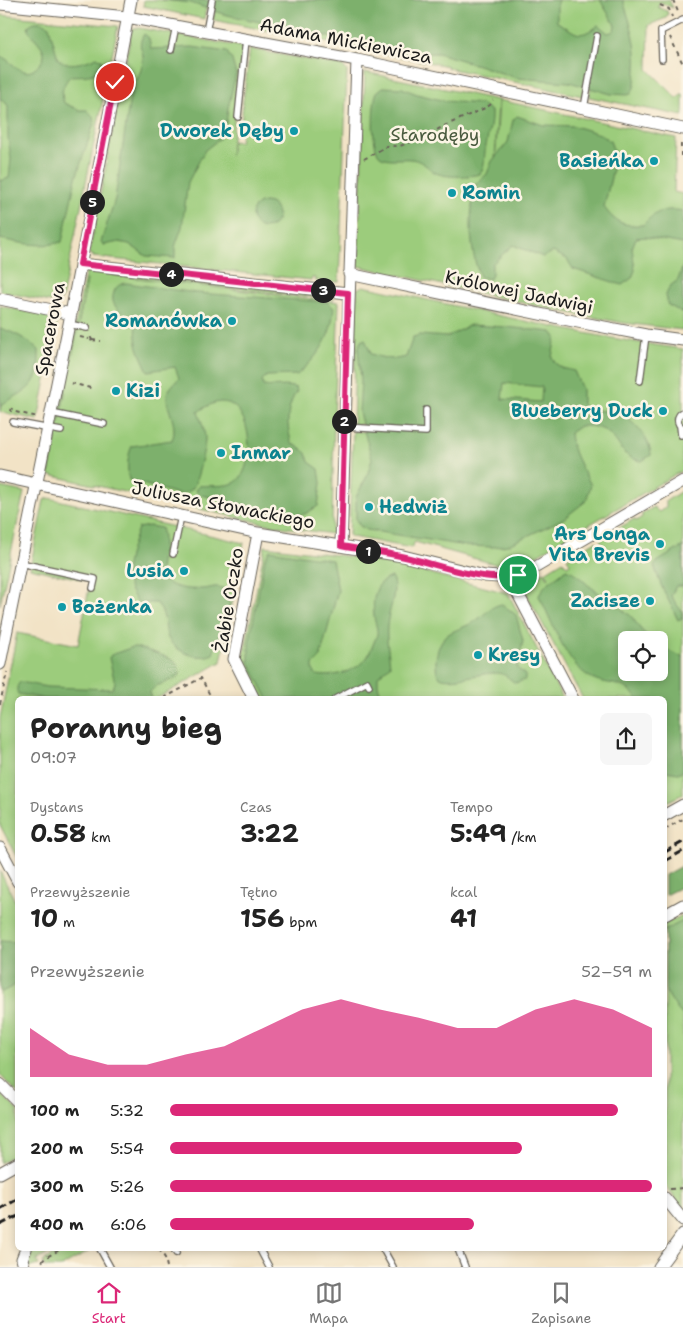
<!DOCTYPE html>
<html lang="pl">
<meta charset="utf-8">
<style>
body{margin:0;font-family:"Shantell Sans",sans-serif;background:#f6f6f6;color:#222;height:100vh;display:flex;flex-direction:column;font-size:19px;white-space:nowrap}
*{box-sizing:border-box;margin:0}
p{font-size:16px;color:#767676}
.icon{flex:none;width:28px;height:28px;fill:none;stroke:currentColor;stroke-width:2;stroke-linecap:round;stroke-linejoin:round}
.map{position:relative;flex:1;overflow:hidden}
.sheet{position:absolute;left:15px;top:696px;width:652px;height:555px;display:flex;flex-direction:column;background:#fff;border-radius:8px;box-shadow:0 2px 8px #0003}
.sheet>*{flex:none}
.controls{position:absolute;left:618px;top:631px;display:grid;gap:10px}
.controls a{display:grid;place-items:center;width:50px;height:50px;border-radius:8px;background:#fff;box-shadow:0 2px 8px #0003;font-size:25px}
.pin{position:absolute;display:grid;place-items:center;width:42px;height:42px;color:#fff;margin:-21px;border:2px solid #fff;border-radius:50%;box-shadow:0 1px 5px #0007}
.km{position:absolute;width:25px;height:25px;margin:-12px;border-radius:50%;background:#222;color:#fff;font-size:14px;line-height:25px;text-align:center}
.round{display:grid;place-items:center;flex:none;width:52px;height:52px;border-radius:8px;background:#f6f6f6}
.head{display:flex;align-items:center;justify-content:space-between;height:85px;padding:0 15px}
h1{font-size:28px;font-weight:700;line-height:38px}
.metrics{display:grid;grid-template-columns:repeat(3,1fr);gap:8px;height:85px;padding:5px 15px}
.metrics div{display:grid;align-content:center}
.metrics b{font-size:25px;font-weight:700}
.metrics small{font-size:14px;font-weight:400}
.metrics p{font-size:14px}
.chart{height:140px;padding:10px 15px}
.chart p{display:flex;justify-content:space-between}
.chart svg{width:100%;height:90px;margin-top:5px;fill:#db2777;opacity:.7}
ul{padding:0 15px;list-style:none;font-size:16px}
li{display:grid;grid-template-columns:80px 60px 1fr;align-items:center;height:38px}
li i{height:12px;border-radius:6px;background:#db2777}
.tab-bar{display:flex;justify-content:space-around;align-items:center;height:70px;border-top:1px solid #e0e0e0;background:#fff;font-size:14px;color:#767676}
.tab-bar a{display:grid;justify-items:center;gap:2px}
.tab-bar .active{color:#db2777}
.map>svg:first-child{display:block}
.green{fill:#9ccc7c;stroke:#5c744c;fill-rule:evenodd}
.forest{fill:#7db06c;stroke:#4c6644;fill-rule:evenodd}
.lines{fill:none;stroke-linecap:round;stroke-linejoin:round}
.lane-casing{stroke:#676258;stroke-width:8}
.street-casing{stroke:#676258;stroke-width:13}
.path{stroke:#676258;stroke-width:2;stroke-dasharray:4 4;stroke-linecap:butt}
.lane{stroke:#fff;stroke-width:5.5}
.street{stroke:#fff;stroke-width:11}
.rail{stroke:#1c1c1c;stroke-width:3;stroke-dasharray:8 4;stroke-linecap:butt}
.route-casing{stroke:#fff;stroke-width:10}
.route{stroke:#db2777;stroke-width:6}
.culture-dot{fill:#0f9aa8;stroke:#fcf5e5;stroke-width:2}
.labels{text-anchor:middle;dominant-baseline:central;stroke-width:5;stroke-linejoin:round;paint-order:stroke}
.street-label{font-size:18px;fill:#1c1c1c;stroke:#fcf5e5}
.culture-label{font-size:18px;font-weight:bold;fill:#0d838f;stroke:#fcf5e5;text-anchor:end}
.park-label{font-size:18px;fill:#495a3e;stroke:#fcf5e5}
</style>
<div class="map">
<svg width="683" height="1267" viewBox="0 0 683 1267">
<rect width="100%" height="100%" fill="#fcf5e5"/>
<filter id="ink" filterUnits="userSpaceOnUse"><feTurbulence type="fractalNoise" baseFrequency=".02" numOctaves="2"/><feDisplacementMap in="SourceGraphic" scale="10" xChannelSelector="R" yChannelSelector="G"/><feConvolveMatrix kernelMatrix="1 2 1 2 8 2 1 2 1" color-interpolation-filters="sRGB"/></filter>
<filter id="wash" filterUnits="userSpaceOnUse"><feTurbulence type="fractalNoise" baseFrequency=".0096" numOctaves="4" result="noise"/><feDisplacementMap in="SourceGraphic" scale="20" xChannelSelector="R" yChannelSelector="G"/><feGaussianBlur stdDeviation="1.12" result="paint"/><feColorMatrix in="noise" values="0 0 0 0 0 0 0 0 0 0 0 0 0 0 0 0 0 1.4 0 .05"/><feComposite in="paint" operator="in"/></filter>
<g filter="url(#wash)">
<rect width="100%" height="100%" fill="#f2e3c6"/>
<path class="green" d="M 144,0 L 208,0 L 204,19 L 143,6 Z
M 217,0 L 669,0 L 673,8 L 660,2 L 658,7 L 667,11 L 668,14 L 666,18 L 649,25 L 648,69 L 677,98 L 683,94 L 683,116 L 589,97 L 601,35 L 594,33 L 582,96 L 447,68 L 448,66 L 213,20 Z
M 0,15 L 118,26 L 62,299 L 55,303 L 0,291 Z
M 132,28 L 139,28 L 243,47 L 230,156 L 232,141 L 240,142 L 243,101 L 250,49 L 343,66 L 347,71 L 339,282 L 315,281 L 315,278 L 312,278 L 311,280 L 93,257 L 93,255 L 89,254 Z
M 365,72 L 498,100 L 493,197 L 499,100 L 676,138 L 674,192 L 683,194 L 683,330 L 624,323 L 555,310 L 358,266 Z
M 86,270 L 334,296 L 334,299 L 112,275 L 339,302 L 334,419 L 332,534 L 275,526 L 49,475 L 87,280 L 48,474 L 45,474 Z
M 363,286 C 469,308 575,335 683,349 L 683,470 L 532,558 L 498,565 L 415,542 L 411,548 L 352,537 L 349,535 L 353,431 L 424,435 L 422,429 L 353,424 L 357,289 Z
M 0,306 L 52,317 L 57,324 L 38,420 L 0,412 Z
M 0,487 L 24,492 L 0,605 Z
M 683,490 L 683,794 L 665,803 L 665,699 L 583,699 L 525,591 L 523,584 L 544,572 L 548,578 L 549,577 L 545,572 L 563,561 L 567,566 L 570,564 L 567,558 L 596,541 L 600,547 L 603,545 L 600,539 L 609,534 L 613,539 L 614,538 L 611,533 L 634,519 L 636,521 L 642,517 L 642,514 L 654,507 L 659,512 L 666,507 L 666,501 ZM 626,640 L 659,640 L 659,672 L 626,672 Z
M 49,498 L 244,543 L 221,662 L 156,699 L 18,699 L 17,858 L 0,825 L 0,718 L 17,633 L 78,645 L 90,583 L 89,581 L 30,568 L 44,500 Z
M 265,546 L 392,562 L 443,577 L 508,593 L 563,699 L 264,699 L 243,659 Z
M 0,871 L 17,905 L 17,1093 L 0,1075 Z
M 683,915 L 683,1209 L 665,1185 L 665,924 Z
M 0,1093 L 18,1111 L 17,1153 L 0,1163 Z
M 31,1249 L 58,1249 L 37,1260 L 39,1265 L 29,1267 L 27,1261 Z
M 64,1249 L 86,1249 L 88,1252 L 61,1267 L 45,1267 L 43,1263 L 46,1259 Z"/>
<path class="forest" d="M 162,0 L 559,0 L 557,2 L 557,22 C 577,32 577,41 598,25 L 608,33 L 614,31 L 615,25 L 600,0 L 623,0 C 631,26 638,43 636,71 C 635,80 636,86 631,94 L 627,95 L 611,94 L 569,82 L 516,78 L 481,66 L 438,53 L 408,54 L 223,14 L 191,3 Z
M 35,22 L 42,22 L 49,26 L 58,59 C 69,68 85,62 97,57 L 102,60 C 105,78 82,75 70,76 C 63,85 60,92 64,103 L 79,110 L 87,110 L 93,116 L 94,123 L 76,178 L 62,242 C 40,248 21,243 0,239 L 0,181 L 9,178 L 11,159 L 8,137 L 8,105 L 0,99 L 0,56 C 9,59 14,68 24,71 C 30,73 34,70 38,66 C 53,51 36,42 28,30 L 29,25 Z
M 144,34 L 149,38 L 151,49 L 192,47 L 227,52 L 232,60 L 236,74 L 228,108 L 225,131 L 218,140 L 205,150 L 188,182 L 182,227 L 175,247 L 175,258 L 146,256 L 129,244 L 119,242 L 104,245 L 101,242 L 115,199 L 130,97 C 133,84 142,74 143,60 C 144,48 136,48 144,34 Z
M 383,87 L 402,88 L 417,94 L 445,101 L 481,104 L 491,111 C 492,126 487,137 485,151 C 484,160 485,167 480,174 C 469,177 444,178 434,172 C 426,166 421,160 411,159 C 402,158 387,161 380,156 C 371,149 372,102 377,92 C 378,91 382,88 383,87 Z
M 517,116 L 543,125 L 574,126 L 600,134 L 610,141 L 616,157 L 604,207 C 615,223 623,226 643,225 C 655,211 665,208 683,211 L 683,244 L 645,237 L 636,238 L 632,248 L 635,270 L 632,278 L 622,285 L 573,269 L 567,259 L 553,252 L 543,257 L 513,245 L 492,264 L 492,274 L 490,279 L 480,277 C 469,248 469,216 475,185 L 487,174 L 492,161 L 508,142 L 513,120 Z
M252 215a13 13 0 1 1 26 0a13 13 0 1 1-26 0Z
M 683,265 L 683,313 L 668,305 L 666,295 L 670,286 L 678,280 Z
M 126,283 L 196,293 L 327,302 L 334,308 C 331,339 320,354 297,375 L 267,376 L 262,380 L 263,386 C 275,388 286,384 296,388 L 297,391 C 286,407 286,426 292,444 C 302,448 307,451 309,462 L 319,469 L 321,483 L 318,506 L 305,514 L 290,516 L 201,495 L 196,491 L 199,486 C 210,485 225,487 234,483 C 261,470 252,371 198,412 C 201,421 205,430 205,439 C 205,447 197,484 192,489 C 188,493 183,494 178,494 L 129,480 C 127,468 127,457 132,446 L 172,440 C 180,422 161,404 169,390 C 171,386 176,382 179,378 L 175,367 L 148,371 C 143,360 137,349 136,337 C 136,334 137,332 136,329 C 132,312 107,312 114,292 C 116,286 120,284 126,283 Z
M 470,325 L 506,327 L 552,332 L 556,337 L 552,357 L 555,363 L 562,368 L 574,371 L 582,389 L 582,404 L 587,409 L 623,413 C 635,426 650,437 651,455 L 642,461 C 620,458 621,442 607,432 C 599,426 589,426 580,426 L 570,433 C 571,452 582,468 591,485 L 586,501 L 563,519 L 508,545 L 494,547 L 466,546 L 367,530 L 360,526 L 356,520 L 356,497 L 367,476 L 372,459 L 359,413 L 361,380 L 358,349 L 361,341 L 365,339 L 371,354 C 384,358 392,361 406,357 L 413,337 L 420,335 L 447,337 ZM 504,383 L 542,387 L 541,402 L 502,399 Z
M 0,328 C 15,333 27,339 39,350 C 40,386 31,388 2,404 L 0,410 Z
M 149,526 L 161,528 C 166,544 160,560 160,576 C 170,588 186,590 201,589 C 213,589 216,583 228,591 L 230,603 L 213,654 C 199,661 175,652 168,638 C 165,631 166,625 164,618 C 163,613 160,608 157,603 L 139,603 C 117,579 129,555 138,528 Z
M 683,546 L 683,586 L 676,586 L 671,596 L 682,612 L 682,618 L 678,620 L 661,585 L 654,566 L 657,562 Z
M 270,550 L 332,560 L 338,590 L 320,658 L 313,665 L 313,670 L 316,675 C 333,678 354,672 366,659 C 369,655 371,649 373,645 C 374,641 377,637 377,634 C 378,628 374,621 374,615 C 372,599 375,581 392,577 C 398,594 388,610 387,627 C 386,640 389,653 390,666 L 378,676 L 378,685 L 381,694 L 360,699 L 268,699 L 249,662 L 249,643 L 265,558 Z
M 566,569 L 575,573 L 588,585 L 631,616 L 642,631 L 653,640 L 626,640 L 626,672 L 659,672 L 659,644 L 671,652 L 683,657 L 683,771 L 678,773 L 666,771 L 665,769 L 665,699 L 637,699 C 624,679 607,687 590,677 C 565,663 552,620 539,596 C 541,585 558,577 566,569 Z
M 502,604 L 516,615 L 523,641 L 517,668 L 525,675 L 525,680 L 515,683 C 511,680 506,675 502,674 C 488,669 446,686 438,675 C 436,671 436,665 436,660 C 440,628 455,634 477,620 C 486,613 491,606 502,604 Z
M 133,647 C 139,647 173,658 176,663 C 178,665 178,668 180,671 L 177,678 L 156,686 L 150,692 L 151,699 L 46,699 L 18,694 C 16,689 17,686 20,682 L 47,687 L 112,689 L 115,683 L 109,658 L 111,655 Z
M 683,865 L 683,886 L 665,895 L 665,875 Z
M 683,921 L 683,1016 L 677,1009 L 665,990 L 665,930 Z
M 0,941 L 17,942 L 17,984 L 2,992 L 0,992 Z"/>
</g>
<g filter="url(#ink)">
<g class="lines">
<g class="lane-casing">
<path id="lane" d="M 206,32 L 212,0
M 171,50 L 176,26
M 662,59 L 661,31 L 683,20
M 584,108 L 597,36
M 238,117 L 246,39
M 69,324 L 87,328
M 640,381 L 646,335
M 683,412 C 676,416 676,424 683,428
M 51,413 L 104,424
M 13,422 L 61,431
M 680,426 L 681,435
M 345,427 L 426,432 L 426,410
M 173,554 L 181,516
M 20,563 L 95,579 L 93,588
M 335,699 L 367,682 L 369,686
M 100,1249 L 110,1267
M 174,1249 L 176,1253
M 383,1249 L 393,1267
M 458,1249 L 465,1267
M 260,1250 L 269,1267"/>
</g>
<g class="street-casing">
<path id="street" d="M 0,4 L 127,17 L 357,60 L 683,129
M 80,264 L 348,293
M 349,274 L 578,322 L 646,335 L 683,340
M 0,299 L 71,314
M 0,476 L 258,533 L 403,556 L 485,576 C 505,578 518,576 536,567 L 683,481
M 341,546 L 357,60
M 512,577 L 517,592 L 573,699
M 0,664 L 69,324 L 131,0
M 254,699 L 234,659 L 258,533
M 665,815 L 683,805
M 0,848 L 18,882
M 665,915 L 683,905
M 0,1084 L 18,1102
M 0,1173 L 18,1163
M 665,1198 L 683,1220
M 24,1267 L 22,1259 L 26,1249
M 659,1267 L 683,1234"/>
</g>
<path class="path" d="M 673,0 L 679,14
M 660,5 L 669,9 L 672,17
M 670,37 L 683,64
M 681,156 L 681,140
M 364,159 L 387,146 L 400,146 L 424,137 L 444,126 L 485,108 L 490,105 L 493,100
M 80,337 L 89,339
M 91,338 L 92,340 L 90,341 L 89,339 Z
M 92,340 L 101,341
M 71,383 L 94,389
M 12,408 L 11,411 L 38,417
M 165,699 L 166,697 L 201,678 L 212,699
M 0,704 L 7,672
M 665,829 L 683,819
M 670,1189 L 683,1188
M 159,1249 L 165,1258 L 167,1267
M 39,1267 L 42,1266 L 41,1263 L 45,1258 L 61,1249"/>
<use href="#lane" class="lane"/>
<use href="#street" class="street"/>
<path class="rail" d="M 665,852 L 683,842
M 665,861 L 683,851
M 0,1209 L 18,1199
M 0,1225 L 18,1216"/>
</g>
</g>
<g class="lines" filter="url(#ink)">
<g class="route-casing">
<path id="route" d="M 115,82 L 80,264 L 348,293 L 341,546 C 362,550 384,552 405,557 C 436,564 488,584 518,575"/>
</g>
<use href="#route" class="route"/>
</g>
<g class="culture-dot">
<circle cx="294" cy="131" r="5"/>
<circle cx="654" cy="161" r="5"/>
<circle cx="452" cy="193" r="5"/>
<circle cx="232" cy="321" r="5"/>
<circle cx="116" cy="391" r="5"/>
<circle cx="663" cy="411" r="5"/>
<circle cx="221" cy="453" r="5"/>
<circle cx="369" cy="507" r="5"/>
<circle cx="660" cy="544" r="5"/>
<circle cx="184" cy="571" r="5"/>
<circle cx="650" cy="601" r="5"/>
<circle cx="62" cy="607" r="5"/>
<circle cx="478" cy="655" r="5"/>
</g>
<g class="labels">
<g class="street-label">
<text transform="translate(346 41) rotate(11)">Adama Mickiewicza</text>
<text transform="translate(519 292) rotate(12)">Królowej Jadwigi</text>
<text transform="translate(50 329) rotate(-79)">Spacerowa</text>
<text transform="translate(223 505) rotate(11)">Juliusza Słowackiego</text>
<text transform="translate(229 600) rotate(-81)">Żabie Oczko</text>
</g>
<g class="culture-label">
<text x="284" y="131">Dworek Dęby</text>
<text x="644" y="161">Basieńka</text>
<text x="462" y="193" text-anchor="start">Romin</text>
<text x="222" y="321">Romanówka</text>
<text x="126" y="391" text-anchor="start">Kizi</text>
<text x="653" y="411">Blueberry Duck</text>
<text x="231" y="453" text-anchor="start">Inmar</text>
<text x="379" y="507" text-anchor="start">Hedwiż</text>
<text x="650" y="534">Ars Longa<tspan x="650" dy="21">Vita Brevis</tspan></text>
<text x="174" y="571">Lusia</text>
<text x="640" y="601">Zacisze</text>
<text x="72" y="607" text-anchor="start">Bożenka</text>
<text x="488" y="655" text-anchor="start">Kresy</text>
</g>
<g class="park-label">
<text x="435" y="135">Starodęby</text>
</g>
</g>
</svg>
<div class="controls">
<a><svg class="icon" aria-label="locate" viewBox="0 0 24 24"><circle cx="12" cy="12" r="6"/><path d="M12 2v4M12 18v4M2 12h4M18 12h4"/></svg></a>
</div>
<div class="pin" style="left:518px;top:575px;background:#1e9e55"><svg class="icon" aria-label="arrive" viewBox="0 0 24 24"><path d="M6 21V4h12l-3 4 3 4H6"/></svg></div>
<div class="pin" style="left:115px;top:82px;background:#d93025"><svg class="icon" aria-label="check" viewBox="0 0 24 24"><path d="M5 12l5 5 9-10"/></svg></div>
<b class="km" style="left:368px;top:551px">1</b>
<b class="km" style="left:344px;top:421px">2</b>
<b class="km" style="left:323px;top:290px">3</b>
<b class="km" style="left:171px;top:274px">4</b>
<b class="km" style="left:92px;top:202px">5</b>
<section class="sheet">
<div class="head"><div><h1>Poranny bieg</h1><p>09:07</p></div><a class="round"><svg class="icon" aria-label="share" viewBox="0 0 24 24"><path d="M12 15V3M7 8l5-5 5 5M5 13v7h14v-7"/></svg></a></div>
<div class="metrics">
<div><p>Dystans</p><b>0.58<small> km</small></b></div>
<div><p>Czas</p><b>3:22</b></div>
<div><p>Tempo</p><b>5:49<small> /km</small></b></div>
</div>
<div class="metrics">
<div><p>Przewyższenie</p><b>10<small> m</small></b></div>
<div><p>Tętno</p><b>156<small> bpm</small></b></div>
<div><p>kcal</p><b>41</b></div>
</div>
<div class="chart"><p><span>Przewyższenie</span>52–59 m</p>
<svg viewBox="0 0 160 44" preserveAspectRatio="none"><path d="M0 44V20L10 33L20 38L30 38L40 33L50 29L60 20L70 11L80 6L90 11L100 15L110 20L120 20L130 11L140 6L150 11L160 20V44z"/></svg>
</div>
<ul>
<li><b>100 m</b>5:32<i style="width:93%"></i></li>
<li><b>200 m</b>5:54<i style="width:73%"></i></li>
<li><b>300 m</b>5:26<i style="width:100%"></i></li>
<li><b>400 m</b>6:06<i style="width:63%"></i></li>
</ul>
</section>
</div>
<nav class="tab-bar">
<a class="active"><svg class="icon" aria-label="home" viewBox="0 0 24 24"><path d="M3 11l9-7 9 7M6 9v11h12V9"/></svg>Start</a>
<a><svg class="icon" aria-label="map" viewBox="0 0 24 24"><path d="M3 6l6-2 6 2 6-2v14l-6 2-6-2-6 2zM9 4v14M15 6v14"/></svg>Mapa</a>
<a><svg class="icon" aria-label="saved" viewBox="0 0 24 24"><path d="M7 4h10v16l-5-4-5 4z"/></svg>Zapisane</a>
</nav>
